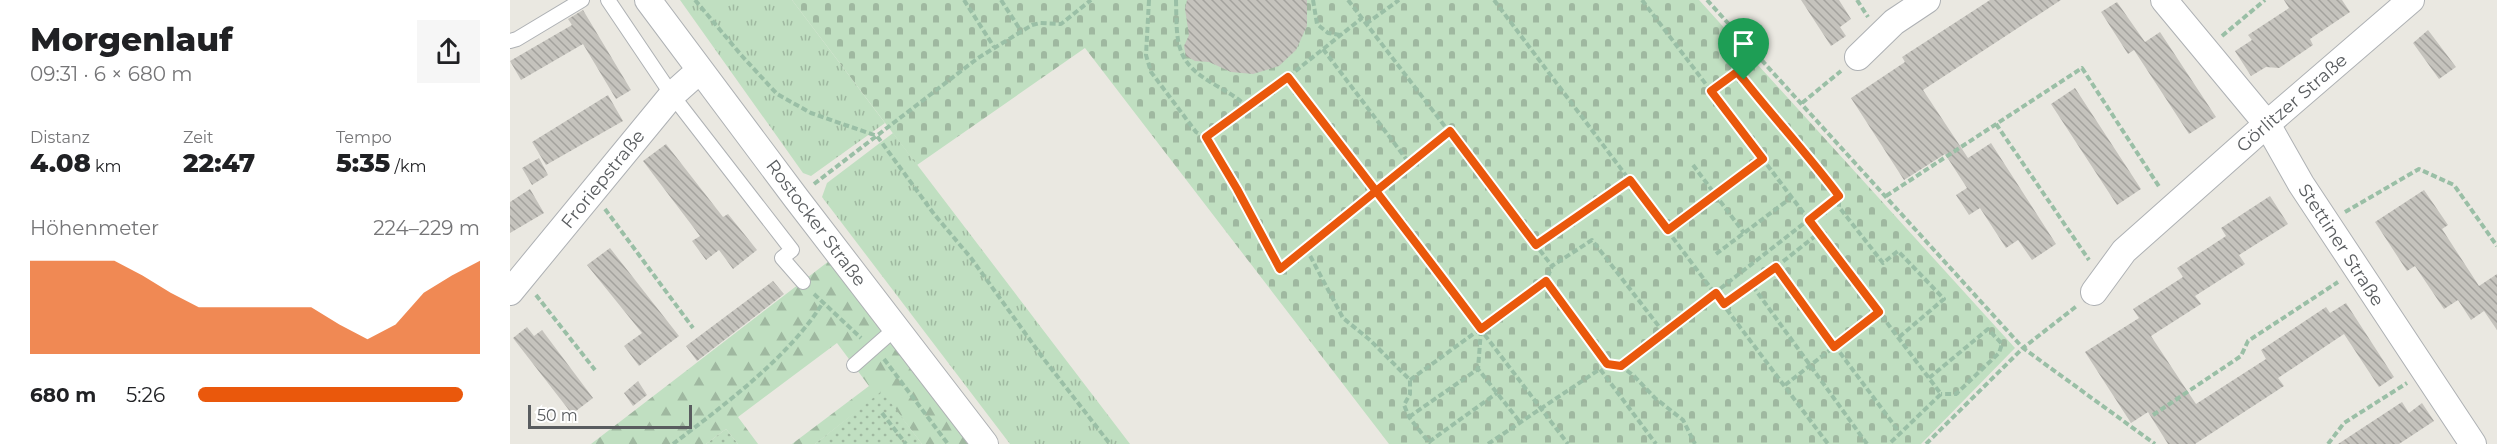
<!DOCTYPE html>
<html lang="de">
<meta charset="utf-8">
<style>
body{margin:0;font-family:Montserrat,sans-serif;background:#f6f6f6;color:#202124;height:100vh;display:flex;flex-direction:column;font-size:22px;white-space:nowrap}
*{box-sizing:border-box;margin:0}
p{font-size:20px;color:#757577}
.icon{flex:none;width:33px;height:33px;fill:none;stroke:currentColor;stroke-width:2;stroke-linecap:round;stroke-linejoin:round}
.map{position:relative;flex:1;overflow:hidden}
.drawer{display:flex;flex-direction:column;background:#fff;width:510px}
.drawer>*{flex:none}
.scale{position:absolute;left:18px;bottom:15px;width:164px;box-sizing:border-box;padding-left:6px;border:3px solid #595c5f;border-top:0;font-size:16px;line-height:21px;white-space:nowrap;color:#595c5f;-webkit-text-stroke:4px #fff;paint-order:stroke}
.pin{position:absolute;display:grid;place-items:center;width:51px;height:51px;color:#fff;margin:-62px -26px;border-radius:50% 50% 50% 0;rotate:-45deg;box-shadow:0 0 6px #0007}
.pin .icon{rotate:45deg}
.round{display:grid;place-items:center;flex:none;width:63px;height:63px;border-radius:0px;background:#f6f6f6}
.summary{display:flex;align-items:center;justify-content:space-between;height:102px;padding:0 30px}
h1{font-size:33px;font-weight:800;line-height:45px}
.metrics{display:grid;grid-template-columns:repeat(3,1fr);gap:9px;height:102px;padding:6px 30px}
.metrics div{display:grid;align-content:center}
.metrics b{font-size:26px;font-weight:800}
.metrics small{font-size:16px;font-weight:400}
.metrics p{font-size:16px}
.chart{height:168px;padding:12px 30px}
.chart p{display:flex;justify-content:space-between}
.chart svg{width:100%;height:108px;margin-top:6px;fill:#ea580c;opacity:.7}
ul{padding:0 30px;list-style:none;font-size:20px}
li{display:grid;grid-template-columns:96px 72px 1fr;align-items:center;height:45px}
li i{height:15px;border-radius:8px;background:#ea580c}
main{display:flex;flex:1;min-height:0}
.map>svg:first-child{display:block}
.grass{fill:url(#grass-tufts)}
.forest{fill:url(#forest-firs)}
.cemetery{fill:url(#cemetery-stones)}
.garden{fill:url(#garden-dots)}
.building{fill:url(#building-back-hatch)}
.lines{fill:none;stroke-linecap:round;stroke-linejoin:round}
.lane-casing{stroke:#aeb1b4;stroke-width:16}
.street-casing{stroke:#aeb1b4;stroke-width:28}
.path{stroke:#9abfa6;stroke-width:4;stroke-dasharray:6 3;stroke-linecap:butt}
.lane{stroke:#fff;stroke-width:14}
.street{stroke:#fff;stroke-width:26}
.route-casing{stroke:#fff;stroke-width:12}
.route{stroke:#ea580c;stroke-width:8}
.labels{text-anchor:middle;dominant-baseline:central;stroke-width:5;stroke-linejoin:round;paint-order:stroke}
.street-label{font-size:18px;fill:#595c5f;stroke:#fff}
</style>
<main>
<section class="drawer">
<div class="summary"><div><h1>Morgenlauf</h1><p>09:31 · 6 × 680 m</p></div><a class="round"><svg class="icon" aria-label="share" viewBox="0 0 24 24"><path d="M12 15V3M7 8l5-5 5 5M5 13v7h14v-7"/></svg></a></div>
<div class="metrics">
<div><p>Distanz</p><b>4.08<small> km</small></b></div>
<div><p>Zeit</p><b>22:47</b></div>
<div><p>Tempo</p><b>5:35<small> /km</small></b></div>
</div>
<div class="chart"><p><span>Höhenmeter</span>224–229 m</p>
<svg viewBox="0 0 160 44" preserveAspectRatio="none"><path d="M0 44V6L10 6L20 6L30 6L40 12L50 19L60 25L70 25L80 25L90 25L100 25L110 32L120 38L130 32L140 19L150 12L160 6V44z"/></svg>
</div>
<ul>
<li><b>680 m</b>5:26<i style="width:94%"></i></li>
</ul>
</section>
<div class="map">
<svg width="1987" height="444" viewBox="0 0 1987 444">
<defs>
<pattern id="grass-tufts" width="24" height="20" patternUnits="userSpaceOnUse" patternTransform="scale(1.5)"><rect width="24" height="20" fill="#c0dfc1"/><path d="M3 7l-1-3M5 7V3M7 7l1-3M15 17l-1-3M17 17v-4M19 17l1-3" fill="none" stroke="#9fb8a0"/></pattern>
<pattern id="forest-firs" width="22" height="20" patternUnits="userSpaceOnUse" patternTransform="scale(1.5)"><rect width="22" height="20" fill="#c0dfc1"/><path d="M5 1l3.5 6h-7zM16 11l3.5 6h-7z" fill="#9fb8a0"/></pattern>
<pattern id="cemetery-stones" width="16" height="16" patternUnits="userSpaceOnUse" patternTransform="scale(1.5)"><rect width="16" height="16" fill="#c0dfc1"/><path d="M2 7V4a2 2 0 0 1 4 0v3zM10 15v-3a2 2 0 0 1 4 0v3z" fill="#9fb8a0"/></pattern>
<pattern id="garden-dots" width="8" height="8" patternUnits="userSpaceOnUse" patternTransform="scale(1.5)"><rect width="8" height="8" fill="#c0dfc1"/><path d="M2 2h.1M6 6h.1" fill="none" stroke="#9fb8a0" stroke-width="1.8" stroke-linecap="round"/></pattern>
<pattern id="building-back-hatch" width="6" height="6" patternUnits="userSpaceOnUse" patternTransform="scale(1.5)"><rect width="6" height="6" fill="#c5c3bd"/><path d="M-1 5l2 2M0 0l6 6M5-1l2 2" fill="none" stroke="#a3a29d"/></pattern>
</defs>
<rect width="100%" height="100%" fill="#eae8e1"/>
<path class="grass" d="M 170,0 L 282,0 L 375,123 L 301,176 L 293,173 Z
M 383,133 L 620,444 L 500,444 L 312,197 L 317,183 Z"/>
<path class="forest" d="M 319,261 L 461,444 L 412,444 L 372,392 L 305,444 L 282,444 L 359,386 L 327,343 L 228,417 L 248,444 L 228,444 L 216,429 L 196,444 L 81,444 Z"/>
<path class="cemetery" d="M 282,0 L 1189,0 L 1505,348 L 1411,444 L 879,444 L 575,48 L 407,165 Z"/>
<path class="garden" d="M 372,391 L 412,444 L 305,444 Z
M 216,429 L 228,444 L 196,444 Z"/>
<path class="building" d="M 677,0 L 797,0 L 797,26 L 786,50 L 769,66 L 743,74 L 721,72 L 699,62 L 685,61 L 676,56 L 674,46 L 679,35 L 675,9 Z
M 1291,0 L 1329,0 L 1341,19 L 1330,27 L 1336,36 L 1321,46 Z
M 1480,0 L 1551,0 L 1413,90 L 1458,158 L 1481,143 L 1546,244 L 1522,260 L 1508,240 L 1496,248 L 1470,208 L 1459,215 L 1446,195 L 1457,188 L 1435,154 L 1394,180 L 1341,98 L 1395,62 L 1392,57 Z
M 1774,0 L 1832,0 L 1840,12 L 1800,39 L 1803,45 L 1769,68 L 1756,67 L 1741,76 L 1725,51 L 1742,40 L 1738,35 L 1779,8 Z
M 1607,2 L 1635,42 L 1650,32 L 1706,117 L 1679,134 L 1624,50 L 1618,54 L 1591,12 Z
M 73,10 L 121,90 L 106,99 L 73,44 L 11,80 L 0,61 L 62,25 L 58,19 Z
M 1918,30 L 1946,67 L 1929,79 L 1903,43 Z
M 1565,88 L 1631,189 L 1607,205 L 1541,104 Z
M 98,95 L 113,121 L 36,165 L 22,142 Z
M 156,144 L 213,217 L 218,214 L 247,250 L 223,269 L 209,250 L 196,260 L 182,241 L 190,236 L 133,161 Z
M 29,158 L 38,175 L 22,185 L 12,168 Z
M 20,189 L 34,213 L 0,233 L 0,202 Z
M 1914,190 L 1938,225 L 1932,229 L 1969,286 L 1987,274 L 1987,330 L 1974,311 L 1961,320 L 1948,300 L 1934,309 L 1905,266 L 1897,271 L 1865,222 Z
M 1760,196 L 1778,224 L 1729,255 L 1735,264 L 1685,296 L 1691,304 L 1641,336 L 1670,380 L 1686,404 L 1756,359 L 1751,350 L 1816,307 L 1820,313 L 1836,303 L 1884,377 L 1869,387 L 1834,334 L 1768,378 L 1774,386 L 1685,444 L 1658,444 L 1638,412 L 1621,423 L 1575,352 L 1629,318 L 1623,309 L 1673,277 L 1667,268 L 1716,236 L 1711,228 Z
M 100,248 L 169,336 L 129,366 L 114,346 L 132,333 L 77,265 Z
M 263,281 L 274,294 L 187,361 L 176,346 Z
M 17,327 L 24,336 L 32,330 L 83,398 L 62,414 L 3,338 Z
M 128,381 L 137,395 L 123,406 L 114,393 Z
M 1892,402 L 1899,413 L 1912,403 L 1924,421 L 1889,444 L 1828,444 Z"/>
<g class="lines">
<g class="lane-casing">
<path id="lane" d="M 98,0 L 162,95 L 282,250 L 272,258 L 293,282
M 0,41 L 7,39 L 72,0
M 344,365 L 386,328"/>
</g>
<g class="street-casing">
<path id="street" d="M 138,0 L 286,198 L 475,444
M 1654,0 L 1757,124 L 1791,184 L 1963,444
M 1348,57 L 1384,22 L 1417,0
M 0,292 L 162,95 L 190,70
M 1584,292 L 1614,251 L 1757,124 L 1901,0"/>
</g>
<path class="path" d="M 185,0 L 232,56 L 267,94 L 301,113 L 367,136 L 424,214 L 461,258 L 533,358 L 600,444
M 454,0 L 484,47
M 491,0 L 511,31
M 639,0 L 636,55 L 641,72 L 686,132 L 696,137 L 778,77 L 852,18
M 666,0 C 667,41 664,61 702,83 C 715,91 726,96 737,107
M 803,0 L 807,24 L 818,33 L 830,35
M 838,0 L 1042,266
M 984,0 L 1318,444
M 1132,0 L 1431,394 L 1379,444
M 1197,0 L 1513,348 L 1568,305
M 1347,0 L 1358,17
M 856,24 L 889,0
M 1712,36 L 1755,0
M 813,49 L 900,164
M 778,77 L 1058,444
M 1201,91 L 1227,72 L 1275,132 L 1294,149 L 1329,196 L 1329,207 L 1373,263 L 1388,251 L 1434,299 L 1388,338
M 1292,103 L 1331,71
M 1486,124 L 1579,260
M 696,137 L 727,189 L 769,269 L 940,131
M 1183,165 L 1234,233
M 304,184 L 468,58 L 522,25 L 530,23 L 551,24 L 581,0
M 1376,196 L 1572,68 L 1650,188
M 95,209 L 183,328
M 1835,212 L 1909,169 L 1944,185 L 1987,246
M 1158,230 L 1253,159
M 1026,245 L 1120,180
M 796,248 L 833,318 L 860,340 L 900,380 L 900,394 L 894,405 L 899,417 L 920,444
M 1206,254 L 1282,197
M 1266,267 L 1309,233
M 304,294 L 351,338
M 26,295 L 85,370
M 1214,304 L 1242,285
M 971,330 L 968,369 L 1010,422
M 1154,333 L 1082,240 L 1042,266 L 1036,281 L 1097,364 L 1111,366 L 1124,376 L 1145,398 L 1173,420 L 1185,444
M 374,359 L 438,444
M 1097,364 L 1090,369 L 1146,444
M 1111,366 L 1329,196
M 1419,378 L 1478,329 L 1492,344 L 1489,353 L 1446,394 L 1431,394
M 900,380 L 1036,281
M 1275,385 L 1369,312
M 372,413 L 396,444
M 1643,415 L 1731,356 L 1738,341 L 1828,282
M 899,417 L 968,369
M 919,442 L 987,393
M 163,444 C 213,406 279,357 312,304
M 978,444 L 1090,369
M 1357,444 L 1242,285 L 1266,267 L 1390,433
M 1416,444 L 1513,348 L 1645,444
M 1818,444 L 1834,423 L 1897,383"/>
<use href="#lane" class="lane"/>
<use href="#street" class="street"/>
</g>
<g class="lines">
<g class="route-casing">
<path id="route" d="M 1234,80 L 1227,72 L 1201,91 L 1253,159 L 1158,230 L 1120,180 L 1026,245 L 940,131 L 770,269 L 727,189 L 696,137 L 778,77 C 843,161 907,244 971,329 L 1036,281 L 1097,364 L 1111,366 L 1206,293 L 1214,304 L 1266,267 L 1324,347 L 1369,312 L 1299,220 L 1329,196 C 1299,156 1265,119 1234,80"/>
</g>
<use href="#route" class="route"/>
</g>
<g class="labels">
<g class="street-label">
<text transform="translate(1782 103) rotate(-41)">Görlitzer Straße</text>
<text transform="translate(93 179) rotate(-51)">Froriepstraße</text>
<text transform="translate(306 223) rotate(53)">Rostocker Straße</text>
<text transform="translate(1831 245) rotate(57)">Stettiner Straße</text>
</g>
</g>
</svg>
<div class="scale">50 m</div>
<div class="pin" style="left:1234px;top:80px;background:#1e9e55"><svg class="icon" aria-label="arrive" viewBox="0 0 24 24"><path d="M6 21V4h12l-3 4 3 4H6"/></svg></div>
</div>
</main>
